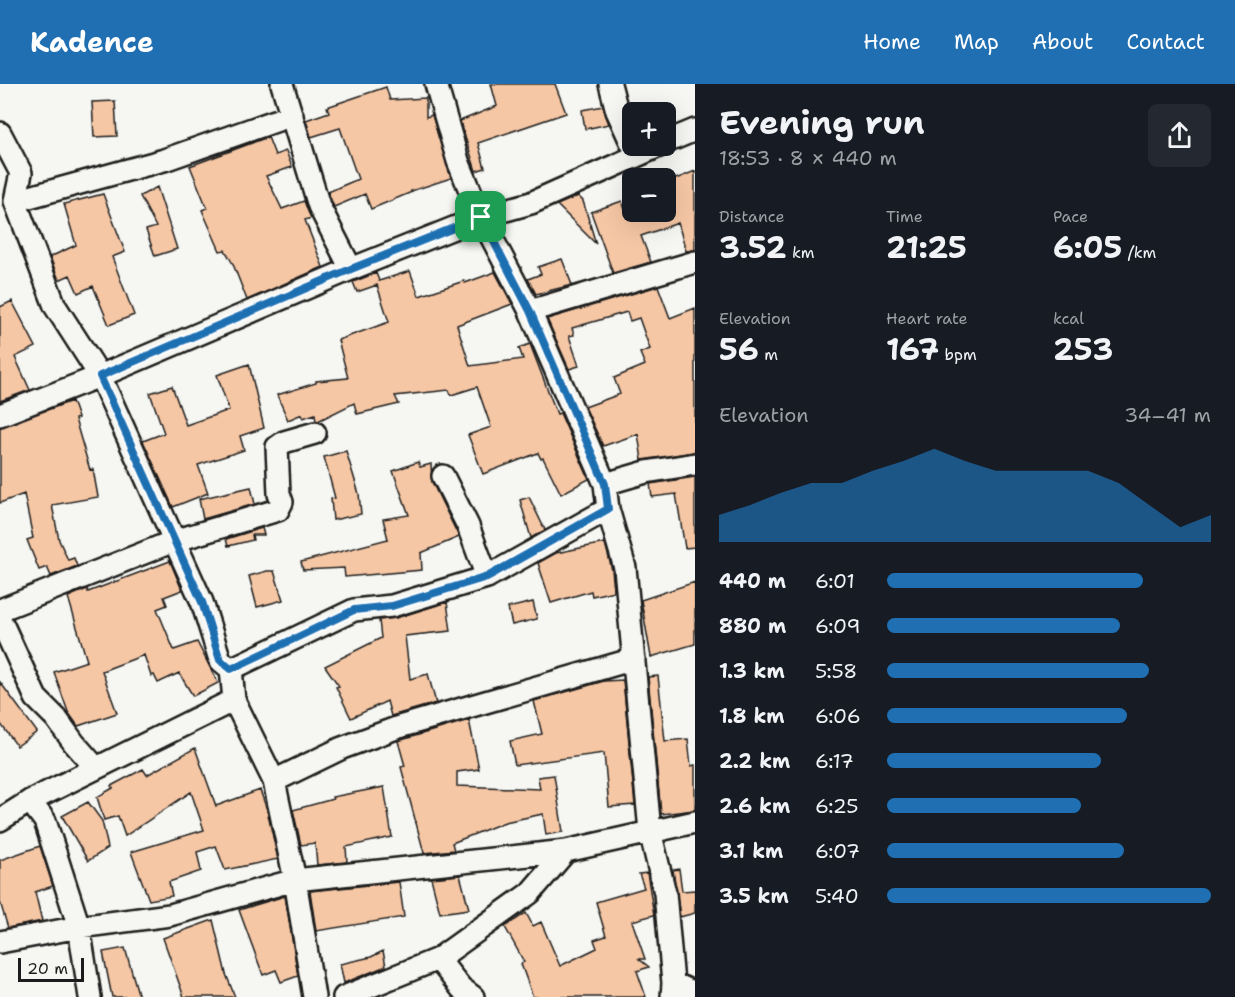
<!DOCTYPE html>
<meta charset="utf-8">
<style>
body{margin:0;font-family:"Shantell Sans",sans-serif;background:#242831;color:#f1f3f6;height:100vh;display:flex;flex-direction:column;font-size:22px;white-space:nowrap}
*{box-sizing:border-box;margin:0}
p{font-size:20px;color:#9ea1a6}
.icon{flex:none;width:33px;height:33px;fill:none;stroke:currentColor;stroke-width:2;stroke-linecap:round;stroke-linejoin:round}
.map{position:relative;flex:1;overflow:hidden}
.drawer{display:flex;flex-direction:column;background:#171b24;width:540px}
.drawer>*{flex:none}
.tools{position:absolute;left:622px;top:18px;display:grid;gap:12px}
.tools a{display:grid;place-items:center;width:54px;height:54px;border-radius:9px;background:#171b24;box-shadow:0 6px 24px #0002;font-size:30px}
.scale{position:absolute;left:18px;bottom:15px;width:66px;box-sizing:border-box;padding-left:6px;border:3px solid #1c1c1c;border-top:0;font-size:16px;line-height:21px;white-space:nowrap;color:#1c1c1c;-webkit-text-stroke:4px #f6f6f2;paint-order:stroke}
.pin{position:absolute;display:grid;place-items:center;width:51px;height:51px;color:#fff;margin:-26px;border-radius:12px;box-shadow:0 3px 9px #0006}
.round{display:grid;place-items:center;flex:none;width:63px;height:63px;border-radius:9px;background:#242831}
.headline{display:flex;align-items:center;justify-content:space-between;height:102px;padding:0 24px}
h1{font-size:33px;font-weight:700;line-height:45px}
.metrics{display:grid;grid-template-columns:repeat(3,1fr);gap:9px;height:102px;padding:6px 24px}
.metrics div{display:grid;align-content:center}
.metrics b{font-size:30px;font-weight:700}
.metrics small{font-size:16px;font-weight:400}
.metrics p{font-size:16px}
.chart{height:168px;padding:12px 24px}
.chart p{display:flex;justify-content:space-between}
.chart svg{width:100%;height:108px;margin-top:6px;fill:#1f6fb2;opacity:.7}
ul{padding:0 24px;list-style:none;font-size:20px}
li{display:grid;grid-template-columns:96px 72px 1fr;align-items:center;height:45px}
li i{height:15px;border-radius:8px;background:#1f6fb2}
header{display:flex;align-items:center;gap:36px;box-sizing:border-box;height:84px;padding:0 30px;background:#1f6fb2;color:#fff}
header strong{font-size:28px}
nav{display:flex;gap:33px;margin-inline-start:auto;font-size:21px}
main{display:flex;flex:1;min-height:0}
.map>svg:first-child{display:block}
.building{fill:#f6c7a5;stroke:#1c1c1c;stroke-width:1.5}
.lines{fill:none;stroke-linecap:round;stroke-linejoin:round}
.minor-casing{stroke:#1c1c1c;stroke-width:26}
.minor{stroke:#f6f6f2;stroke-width:21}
.route-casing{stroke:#fff;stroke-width:12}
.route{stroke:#1f6fb2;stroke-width:8}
</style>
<header>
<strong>Kadence</strong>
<nav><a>Home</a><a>Map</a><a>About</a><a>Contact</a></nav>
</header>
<main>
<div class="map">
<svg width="695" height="913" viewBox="0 0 695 913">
<rect width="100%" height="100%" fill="#f6f6f2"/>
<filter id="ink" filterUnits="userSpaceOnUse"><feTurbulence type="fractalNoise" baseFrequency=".0167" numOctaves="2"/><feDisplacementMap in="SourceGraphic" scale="12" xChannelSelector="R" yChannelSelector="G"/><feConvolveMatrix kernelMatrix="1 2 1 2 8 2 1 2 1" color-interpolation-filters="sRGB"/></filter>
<g filter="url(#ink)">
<path class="building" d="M 491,0 L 555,0 L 566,29 L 478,59 L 485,84 L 476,87 L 460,37 L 497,22 Z
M 386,3 L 390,16 L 426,14 L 426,33 L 432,31 L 451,94 L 411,107 L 412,108 L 371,125 L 365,110 L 334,123 L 328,108 L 358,95 L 340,44 L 311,53 L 306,36 L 329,28 L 327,23 Z
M 115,17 L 117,52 L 94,53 L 92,18 Z
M 603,22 L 609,40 L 585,45 L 582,26 Z
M 268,53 L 275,71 L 286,67 L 292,83 L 266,92 L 282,125 L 304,117 L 311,134 L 305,136 L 323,183 L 247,216 L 233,180 L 225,166 L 220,167 L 202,126 L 207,124 L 190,82 Z
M 695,87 L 695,166 L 686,167 L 678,139 L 641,152 L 651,178 L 613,189 L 591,128 L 622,117 L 626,128 L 666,128 L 666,99 Z
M 157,103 L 177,165 L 155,172 L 146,146 L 156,143 L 140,112 Z
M 103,110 L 125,168 L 112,173 L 134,231 L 109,241 L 93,202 L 78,209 L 70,191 L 59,196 L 50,173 L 76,161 L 64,120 Z
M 578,112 L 583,117 L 596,160 L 557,121 Z
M 562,175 L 572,201 L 536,210 L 528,195 L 541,190 L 538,183 Z
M 410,187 L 419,212 L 464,197 L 465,199 L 495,188 L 512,220 L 457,241 L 470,282 L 523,275 L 519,264 L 530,260 L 557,330 L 560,329 L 589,395 L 561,410 L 543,374 L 541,375 L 538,369 L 483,390 L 468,351 L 491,343 L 477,303 L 451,311 L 449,306 L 395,312 L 399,320 L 357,330 L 354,319 L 318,337 L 316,337 L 315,330 L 303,334 L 302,330 L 288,336 L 277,311 L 316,299 L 316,297 L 348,294 L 338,256 L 389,238 L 377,201 L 357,208 L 353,198 L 376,189 L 379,197 Z
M 658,202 L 670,234 L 695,224 L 695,368 L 642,376 L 638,350 L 603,362 L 585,323 L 620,310 L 614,294 L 645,281 L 640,269 L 650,265 L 639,234 L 630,237 L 627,228 L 572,244 L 574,251 L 569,252 L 579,282 L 569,285 L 547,235 Z
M 12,217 L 36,263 L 15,273 L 30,306 L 0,317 L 0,223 Z
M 249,280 L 264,344 L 240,352 L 244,366 L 198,381 L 208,409 L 173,423 L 143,357 L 164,349 L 150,309 L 172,302 L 186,341 L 229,326 L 217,291 Z
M 72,317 L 78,334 L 75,335 L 90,386 L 93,385 L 98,413 L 52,421 L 59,456 L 68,476 L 74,474 L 77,482 L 51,492 L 47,483 L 39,486 L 27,456 L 33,454 L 24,410 L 0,419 L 0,343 Z
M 346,367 L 359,410 L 361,430 L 333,436 L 331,415 L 335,414 L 324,373 Z
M 418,378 L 420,383 L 431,380 L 432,398 L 459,453 L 421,469 L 422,486 L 345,493 L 344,484 L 303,486 L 301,478 L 388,455 L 383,435 L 409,431 L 393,387 Z
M 695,393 L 695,463 L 685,464 L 676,410 L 652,413 L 650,400 Z
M 251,403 L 255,420 L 203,435 L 199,415 Z
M 529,413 L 545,446 L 531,454 L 520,416 Z
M 262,444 L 264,451 L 252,451 L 253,456 L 228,462 L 226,455 Z
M 605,459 L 612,486 L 614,507 L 592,512 L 591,507 L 551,519 L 538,479 L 556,469 Z
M 170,477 L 182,506 L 164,513 L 167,521 L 157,525 L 174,566 L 197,558 L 218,599 L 193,612 L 179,589 L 158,599 L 154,591 L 151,592 L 144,571 L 102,587 L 117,629 L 78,642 L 68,628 L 54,588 L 87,577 L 68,513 L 87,505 L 88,508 Z
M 267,487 L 274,487 L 283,516 L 257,523 L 249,492 Z
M 695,498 L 695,560 L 651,573 L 641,516 Z
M 447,518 L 451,547 L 405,552 L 410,595 L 428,590 L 436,619 L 391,632 L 387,617 L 351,634 L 336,603 L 339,602 L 325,582 L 381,554 L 379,536 L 396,534 Z
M 533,518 L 537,535 L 512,541 L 508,524 Z
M 658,592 L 665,657 L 688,655 L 691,682 L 695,681 L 695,726 L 661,730 L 648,593 Z
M 623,596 L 635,721 L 609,723 L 604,669 L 515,681 L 510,657 L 542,650 L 534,617 L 604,597 Z
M 0,598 L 37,648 L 17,662 L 0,639 Z
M 469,636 L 479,685 L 457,688 L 457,702 L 540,705 L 538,693 L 554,691 L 563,748 L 546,751 L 543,730 L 505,738 L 452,759 L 454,766 L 424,769 L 401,683 L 405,682 L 398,657 Z
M 195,664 L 216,722 L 260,706 L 267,726 L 278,775 L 225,786 L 216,762 L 197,768 L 201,787 L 169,798 L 172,812 L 149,816 L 131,768 L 204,746 L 191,708 L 125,752 L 118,732 L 104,736 L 97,713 L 113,704 L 111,702 L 143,685 L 147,691 Z
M 384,703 L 392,753 L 346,763 L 347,778 L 317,781 L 315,759 L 301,761 L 293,726 L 333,715 L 332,713 Z
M 88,718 L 102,737 L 108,764 L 88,777 L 62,732 Z
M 40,762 L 53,802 L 35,808 L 42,837 L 8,844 L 0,818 L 0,776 Z
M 679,785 L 682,807 L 695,806 L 695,829 L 680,833 L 673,786 Z
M 647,789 L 654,831 L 632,837 L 645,875 L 639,875 L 649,883 L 637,887 L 646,913 L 533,913 L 521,880 L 524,878 L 505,843 L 526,829 L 533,842 L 541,838 L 560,882 L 597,864 L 594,856 L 606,852 L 596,818 L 644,804 L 639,790 Z
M 460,791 L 469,825 L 440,829 L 431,794 Z
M 399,798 L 404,833 L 316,847 L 310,807 Z
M 285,812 L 298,892 L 281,898 L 276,886 L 263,891 L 239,826 Z
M 213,836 L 226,890 L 235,913 L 184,913 L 163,854 Z
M 125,864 L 139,913 L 112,913 L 103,868 Z
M 383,867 L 386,882 L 344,899 L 340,880 L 371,873 Z"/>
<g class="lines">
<g class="minor-casing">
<path id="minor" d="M 282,0 L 319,122 L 351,185
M 436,0 L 458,77 L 481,133 L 530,227 L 605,400 L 608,425 L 625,484 L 650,747 L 665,809 L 673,899 L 672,913
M 610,0 L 617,27 L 637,71
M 0,49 L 21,89 L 15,117 L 55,222 L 100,292 L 202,518 L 220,576 L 231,585
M 666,58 L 695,46
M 15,117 L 164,76 L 292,31
M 530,227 L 695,178
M 0,331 L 100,292 L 351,185 L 481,133 L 531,119 L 659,62
M 443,392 L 468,442 L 487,493
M 605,400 L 646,388 L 695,380
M 0,526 L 174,457 L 278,426 L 282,418 L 279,410 L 277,363 L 284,358 L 315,349
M 0,535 L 36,614 L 56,634 L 74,659 L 96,684
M 274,697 L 342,664 L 399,643 L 634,575
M 30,717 L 45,737 L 79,843 L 90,913
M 0,736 L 30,717 L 234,616
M 0,858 L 79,843 L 170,831 L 295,796 L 566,767 L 695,738
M 438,875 L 461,904 L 473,913
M 673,899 L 695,909
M 314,913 L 295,796 L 274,697 L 234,616 L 231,585 L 354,526 L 392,522 L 487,493 L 608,425
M 344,913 L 438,875 L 530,809 L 566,767"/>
</g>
<use href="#minor" class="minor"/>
</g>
</g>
<g class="lines" filter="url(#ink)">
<g class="route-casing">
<path id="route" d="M 481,133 L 530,227 L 605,400 L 608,425 L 487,493 L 392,522 L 354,526 L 231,585 L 220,576 L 202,518 L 100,292 L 351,185 Z"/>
</g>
<use href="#route" class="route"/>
</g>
</svg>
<div class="tools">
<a>+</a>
<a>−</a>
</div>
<div class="scale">20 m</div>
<div class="pin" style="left:481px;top:133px;background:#1e9e55"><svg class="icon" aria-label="arrive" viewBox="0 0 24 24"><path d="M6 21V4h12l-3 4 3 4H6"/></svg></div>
</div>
<section class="drawer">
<div class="headline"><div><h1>Evening run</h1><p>18:53 · 8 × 440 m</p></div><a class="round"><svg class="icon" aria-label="share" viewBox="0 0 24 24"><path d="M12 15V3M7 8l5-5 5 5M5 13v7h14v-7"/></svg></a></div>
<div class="metrics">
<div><p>Distance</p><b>3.52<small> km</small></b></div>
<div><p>Time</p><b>21:25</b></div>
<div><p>Pace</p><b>6:05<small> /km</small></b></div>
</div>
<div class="metrics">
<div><p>Elevation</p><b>56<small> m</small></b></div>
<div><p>Heart rate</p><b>167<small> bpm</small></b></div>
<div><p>kcal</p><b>253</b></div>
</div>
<div class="chart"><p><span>Elevation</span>34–41 m</p>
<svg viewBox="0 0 160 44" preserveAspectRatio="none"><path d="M0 44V33L10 29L20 24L30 20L40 20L50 15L60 11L70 6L80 11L90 15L100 15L110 15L120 15L130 20L140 29L150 38L160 33V44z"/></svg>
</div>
<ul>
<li><b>440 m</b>6:01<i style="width:79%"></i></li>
<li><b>880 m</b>6:09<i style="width:72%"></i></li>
<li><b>1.3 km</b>5:58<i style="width:81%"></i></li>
<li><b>1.8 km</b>6:06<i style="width:74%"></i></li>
<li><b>2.2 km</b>6:17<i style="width:66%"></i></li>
<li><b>2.6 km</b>6:25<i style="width:60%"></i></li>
<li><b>3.1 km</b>6:07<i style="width:73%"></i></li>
<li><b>3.5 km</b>5:40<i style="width:100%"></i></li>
</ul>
</section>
</main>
